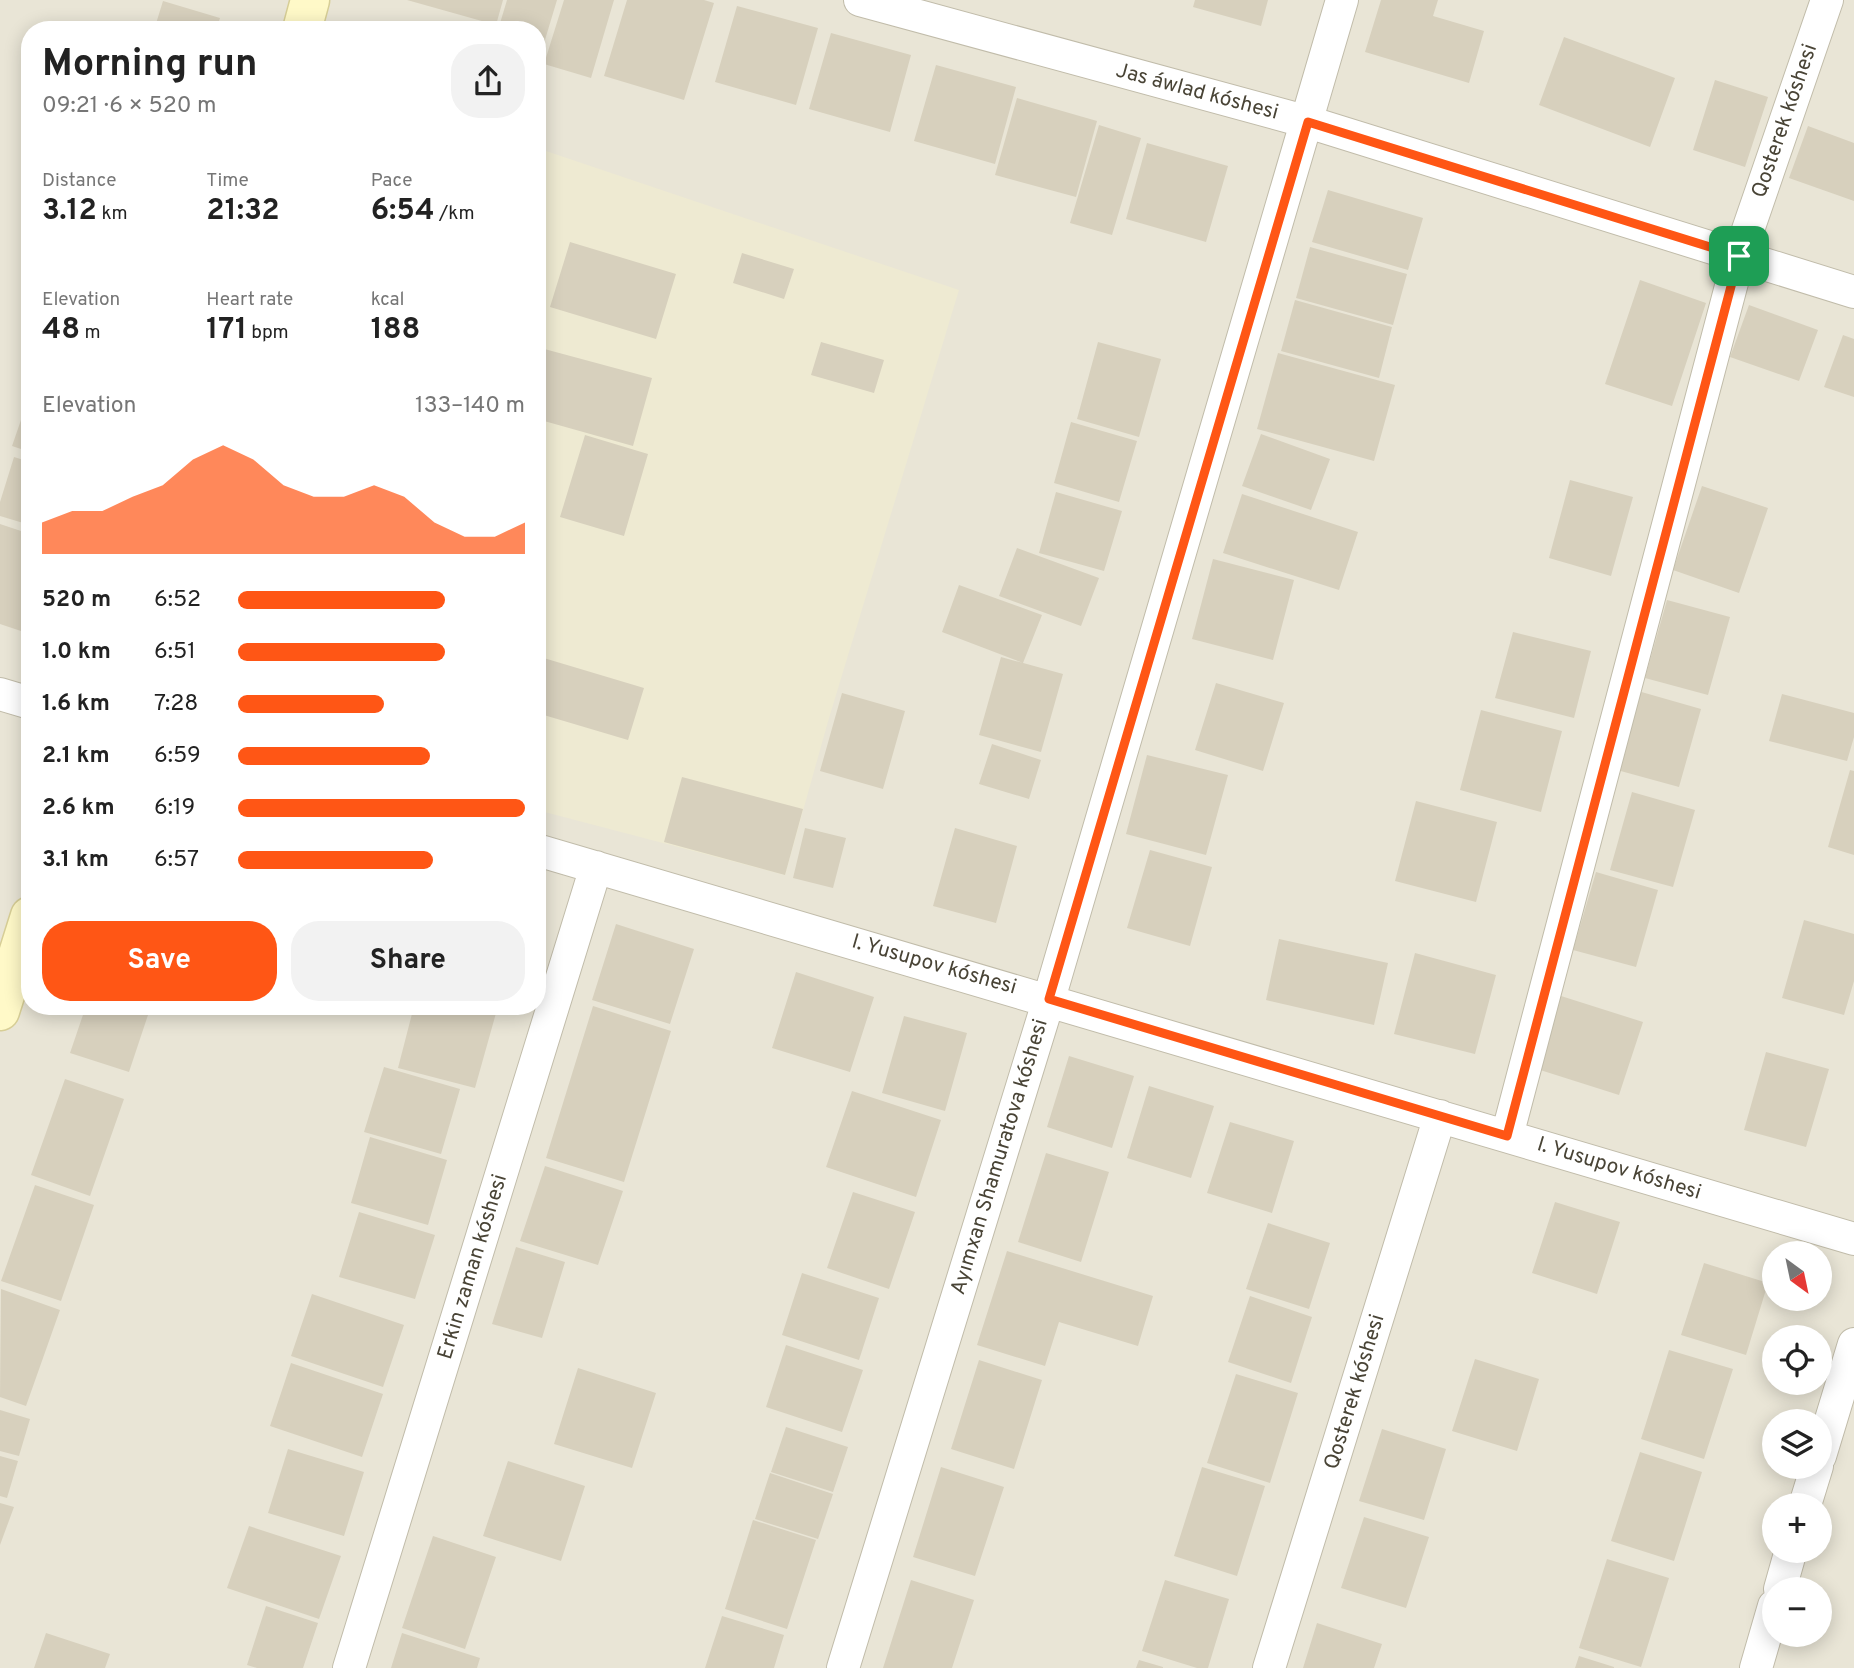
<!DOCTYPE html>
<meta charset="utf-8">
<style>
body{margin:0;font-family:Overpass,sans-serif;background:#f2f2f2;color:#222;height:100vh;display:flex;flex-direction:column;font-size:26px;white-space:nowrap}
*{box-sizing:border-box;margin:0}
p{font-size:23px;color:#767676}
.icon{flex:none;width:38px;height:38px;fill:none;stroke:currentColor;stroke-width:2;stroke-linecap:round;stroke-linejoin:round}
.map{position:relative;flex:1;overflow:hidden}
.panel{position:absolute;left:21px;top:21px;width:525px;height:994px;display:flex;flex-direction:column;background:#fff;border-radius:28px;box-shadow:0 4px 18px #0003}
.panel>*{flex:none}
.needle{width:46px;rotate:147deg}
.fabs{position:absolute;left:1762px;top:1241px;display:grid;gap:14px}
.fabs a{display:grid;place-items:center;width:70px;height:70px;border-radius:50%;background:#fff;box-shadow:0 4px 18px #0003;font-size:35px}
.pin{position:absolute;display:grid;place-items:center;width:60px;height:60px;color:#fff;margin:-30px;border-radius:14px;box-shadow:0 4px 10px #0006}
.round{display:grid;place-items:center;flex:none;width:74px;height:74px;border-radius:28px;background:#f2f2f2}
.overview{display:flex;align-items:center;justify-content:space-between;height:119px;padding:0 21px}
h1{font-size:38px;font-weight:700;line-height:52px}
.figures{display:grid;grid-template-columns:repeat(3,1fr);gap:10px;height:119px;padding:7px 21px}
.figures div{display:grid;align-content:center}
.figures b{font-size:30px;font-weight:700}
.figures small{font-size:19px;font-weight:400}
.figures p{font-size:19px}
.chart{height:196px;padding:14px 21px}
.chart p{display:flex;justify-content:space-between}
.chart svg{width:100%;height:126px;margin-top:7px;fill:#ff5615;opacity:.7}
.cta{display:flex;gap:14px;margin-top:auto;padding:14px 21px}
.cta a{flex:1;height:80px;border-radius:28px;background:#ff5615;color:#fff;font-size:28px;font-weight:700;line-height:80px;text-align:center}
.cta a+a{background:#f2f2f2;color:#222}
ul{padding:0 21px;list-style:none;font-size:23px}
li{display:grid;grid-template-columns:112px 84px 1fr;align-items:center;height:52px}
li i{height:18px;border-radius:9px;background:#ff5615}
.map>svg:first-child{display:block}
.residential{fill:#e9e5d6;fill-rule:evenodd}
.education{fill:#eeead2}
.building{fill:#d7d0bd}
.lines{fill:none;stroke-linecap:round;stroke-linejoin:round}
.street-casing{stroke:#c1bcaa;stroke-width:34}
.secondary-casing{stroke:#d7ce96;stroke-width:41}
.street{stroke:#fff;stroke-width:32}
.secondary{stroke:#fff9c8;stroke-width:38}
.route-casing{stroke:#fff;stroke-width:14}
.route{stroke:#ff5615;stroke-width:9}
.labels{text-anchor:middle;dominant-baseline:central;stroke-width:5;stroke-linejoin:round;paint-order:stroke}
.street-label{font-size:21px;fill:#494436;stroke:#fff}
</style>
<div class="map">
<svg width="1854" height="1668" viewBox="0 0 1854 1668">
<rect width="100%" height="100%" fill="#f5f3e8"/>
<path class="residential" d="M 0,0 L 1854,0 L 1854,1668 L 0,1668 ZM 30,30 L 537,30 L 537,1006 L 30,1006 ZM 1774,1253 L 1820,1253 L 1820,1298 L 1774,1298 ZM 1774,1337 L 1820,1337 L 1820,1382 L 1774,1382 ZM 1774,1421 L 1820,1421 L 1820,1466 L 1774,1466 ZM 1774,1505 L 1820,1505 L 1820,1550 L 1774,1550 ZM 1774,1589 L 1820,1589 L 1820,1634 L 1774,1634 Z"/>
<path class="education" d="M 537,148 L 959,290 L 829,718 L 785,875 L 537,810 Z"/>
<path class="building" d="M 407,0 L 503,0 L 496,25 Z
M 507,0 L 557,0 L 538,63 L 537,30 L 498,30 Z
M 564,0 L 614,0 L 591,78 L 544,64 Z
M 627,0 L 704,0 L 714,3 L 684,100 L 604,76 Z
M 1195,0 L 1268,0 L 1261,26 L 1193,7 Z
M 1381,0 L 1438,0 L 1433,16 L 1484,31 L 1469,83 L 1365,52 Z
M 163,1 L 220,18 L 216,30 L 154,30 Z
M 737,6 L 818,28 L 796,105 L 715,82 Z
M 831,33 L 911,55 L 890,132 L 809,109 Z
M 1564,37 L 1675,78 L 1650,147 L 1539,105 Z
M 936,65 L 1016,87 L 995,164 L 914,141 Z
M 1715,80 L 1768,97 L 1745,167 L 1693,150 Z
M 1017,98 L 1097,121 L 1076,197 L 995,175 Z
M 1099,125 L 1141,138 L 1112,235 L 1070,223 Z
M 1808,126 L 1854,143 L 1854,201 L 1789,178 Z
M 1147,143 L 1228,166 L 1206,242 L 1126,219 Z
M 1328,190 L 1423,218 L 1408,270 L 1312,242 Z
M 570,242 L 676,274 L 656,339 L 550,307 Z
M 1310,247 L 1407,274 L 1393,325 L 1296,298 Z
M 742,253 L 794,269 L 784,299 L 733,283 Z
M 1640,280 L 1706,303 L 1672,406 L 1605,384 Z
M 1295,300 L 1392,327 L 1379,378 L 1281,351 Z
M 1749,305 L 1818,330 L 1799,381 L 1730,357 Z
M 1843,335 L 1854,339 L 1854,397 L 1824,387 Z
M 821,342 L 884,360 L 874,393 L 811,375 Z
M 1098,342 L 1161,359 L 1139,437 L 1077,419 Z
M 537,347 L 652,378 L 633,446 L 537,419 Z
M 1278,353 L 1395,385 L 1374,461 L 1257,429 Z
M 30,394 L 30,452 L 12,446 Z
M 1071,422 L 1137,441 L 1119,502 L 1054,483 Z
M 1261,434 L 1330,459 L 1311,510 L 1242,486 Z
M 585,435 L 648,454 L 624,536 L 560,517 Z
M 14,457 L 30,462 L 30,525 L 0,516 L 0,502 Z
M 1570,480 L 1633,497 L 1611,576 L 1549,558 Z
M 1702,486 L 1768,508 L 1739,593 L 1673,570 Z
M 1056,492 L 1122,511 L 1104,571 L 1039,553 Z
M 1242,494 L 1358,532 L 1339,590 L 1223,553 Z
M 0,524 L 30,534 L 30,634 L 0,624 Z
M 1017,548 L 1099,578 L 1081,626 L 999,596 Z
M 1213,559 L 1294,580 L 1273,660 L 1192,639 Z
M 959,585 L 1042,615 L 1023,663 L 942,632 Z
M 1667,600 L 1730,617 L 1708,695 L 1645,678 Z
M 1513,632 L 1591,651 L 1574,718 L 1495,698 Z
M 537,656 L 644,688 L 628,740 L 537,713 Z
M 1001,657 L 1063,674 L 1041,752 L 979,735 Z
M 1216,683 L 1284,703 L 1263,771 L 1195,750 Z
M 1638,691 L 1701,709 L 1679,787 L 1617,770 Z
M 842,693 L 905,711 L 883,789 L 820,771 Z
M 1782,694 L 1854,713 L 1854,737 L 1847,761 L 1769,741 Z
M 1481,710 L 1562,731 L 1541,812 L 1460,790 Z
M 992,744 L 1041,760 L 1029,799 L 979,784 Z
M 1147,755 L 1228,775 L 1206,855 L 1126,834 Z
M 1850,770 L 1854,771 L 1854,855 L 1828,847 Z
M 682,777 L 803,809 L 785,875 L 664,842 Z
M 1632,792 L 1695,810 L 1673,887 L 1610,870 Z
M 1416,801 L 1497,822 L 1476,902 L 1395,881 Z
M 805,828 L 846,838 L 833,888 L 793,878 Z
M 955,828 L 1017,846 L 996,923 L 933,906 Z
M 1150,850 L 1212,867 L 1190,946 L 1127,928 Z
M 1596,872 L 1658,890 L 1636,967 L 1573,950 Z
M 1804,920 L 1854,934 L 1854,981 L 1844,1015 L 1782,998 Z
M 616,924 L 694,949 L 670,1024 L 592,1000 Z
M 1279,939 L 1388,963 L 1374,1025 L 1266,1000 Z
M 1415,953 L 1496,975 L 1475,1054 L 1394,1034 Z
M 796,972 L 874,997 L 850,1072 L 772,1048 Z
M 1561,996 L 1643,1022 L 1619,1095 L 1537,1069 Z
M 86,1006 L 121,1006 L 148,1015 L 129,1072 L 70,1053 Z
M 414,1006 L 498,1006 L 475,1088 L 398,1068 Z
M 593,1006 L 671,1031 L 624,1182 L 546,1158 Z
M 904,1016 L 967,1033 L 945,1111 L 882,1093 Z
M 1766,1052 L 1829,1069 L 1806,1147 L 1744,1130 Z
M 1069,1056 L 1134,1076 L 1112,1148 L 1047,1127 Z
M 384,1067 L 460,1089 L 441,1154 L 364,1132 Z
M 65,1079 L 124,1099 L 90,1196 L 31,1175 Z
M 1149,1086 L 1214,1106 L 1191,1178 L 1127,1158 Z
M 852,1091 L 941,1120 L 916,1197 L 826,1167 Z
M 1230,1122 L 1294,1141 L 1272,1213 L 1207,1193 Z
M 370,1137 L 447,1160 L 428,1225 L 351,1203 Z
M 1046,1153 L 1109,1172 L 1081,1262 L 1018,1242 Z
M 545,1166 L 623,1191 L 598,1265 L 520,1241 Z
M 35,1185 L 94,1205 L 61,1301 L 1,1281 Z
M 853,1192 L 915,1212 L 889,1289 L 827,1268 Z
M 1555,1202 L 1620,1222 L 1597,1294 L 1532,1273 Z
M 359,1212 L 435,1235 L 415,1299 L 339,1277 Z
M 1268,1223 L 1330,1243 L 1309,1309 L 1246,1289 Z
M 516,1247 L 565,1262 L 542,1338 L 492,1324 Z
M 1007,1251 L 1153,1296 L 1138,1346 L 1059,1322 L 1045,1366 L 977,1345 Z
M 1704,1263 L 1768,1283 L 1746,1355 L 1681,1335 Z
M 802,1273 L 879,1298 L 859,1360 L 782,1335 Z
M 1,1289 L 60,1310 L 26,1406 L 0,1397 Z
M 312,1294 L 404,1325 L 383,1387 L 291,1356 Z
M 1250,1296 L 1312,1317 L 1291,1383 L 1228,1362 Z
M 786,1345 L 863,1370 L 842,1432 L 766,1407 Z
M 1669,1350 L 1733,1369 L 1704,1459 L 1641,1439 Z
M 1475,1359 L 1539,1379 L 1517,1451 L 1452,1431 Z
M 979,1360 L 1042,1380 L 1014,1469 L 951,1449 Z
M 291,1363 L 383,1394 L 362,1457 L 270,1426 Z
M 578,1368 L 656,1393 L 632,1468 L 554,1444 Z
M 1236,1374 L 1298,1393 L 1270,1483 L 1207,1463 Z
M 0,1410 L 30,1419 L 19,1456 L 0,1451 Z
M 786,1427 L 848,1447 L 833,1492 L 771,1472 Z
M 1382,1429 L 1446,1449 L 1424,1520 L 1359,1501 Z
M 288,1449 L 364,1472 L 344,1536 L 268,1513 Z
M 1640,1452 L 1702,1472 L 1674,1561 L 1611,1541 Z
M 0,1456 L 18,1461 L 7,1498 L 0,1496 Z
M 508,1461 L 585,1486 L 561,1561 L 483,1536 Z
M 941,1467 L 1004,1487 L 975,1576 L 913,1557 Z
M 1202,1467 L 1265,1486 L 1237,1576 L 1174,1556 Z
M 770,1473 L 833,1494 L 818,1539 L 755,1519 Z
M 0,1503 L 14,1507 L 0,1545 Z
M 1364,1517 L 1429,1537 L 1406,1608 L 1341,1588 Z
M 753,1520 L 816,1540 L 787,1629 L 725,1609 Z
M 249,1526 L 341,1556 L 319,1619 L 227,1588 Z
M 433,1536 L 496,1557 L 465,1649 L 402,1628 Z
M 1607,1559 L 1669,1578 L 1641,1667 L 1579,1648 Z
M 911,1580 L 974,1600 L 952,1668 L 883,1668 Z
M 1165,1580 L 1229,1599 L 1208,1668 L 1197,1668 L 1142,1651 Z
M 266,1606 L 318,1623 L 303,1668 L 257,1668 L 247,1665 Z
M 722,1616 L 784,1635 L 774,1668 L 705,1668 Z
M 1317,1623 L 1382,1644 L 1374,1668 L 1303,1668 Z
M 46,1633 L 110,1654 L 105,1668 L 34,1668 Z
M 402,1633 L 480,1658 L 477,1668 L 391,1668 Z
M 1579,1656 L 1614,1667 L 1614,1668 L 1575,1668 Z
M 1139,1660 L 1163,1667 L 1163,1668 L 1136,1668 Z"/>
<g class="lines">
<g class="street-casing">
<path id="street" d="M 860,0 L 1308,122 L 1854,292
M 0,694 L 30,703
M 537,850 L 1854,1239
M 1507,1136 L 1739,256 L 1827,0
M 1820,1456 L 1854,1344
M 1805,1505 L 1817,1466
M 1780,1589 L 1791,1550
M 349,1668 L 596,867
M 843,1668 L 1049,999 L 1342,0
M 1269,1668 L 1440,1116
M 1756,1668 L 1774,1606"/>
</g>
<g class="secondary-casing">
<path id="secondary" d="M 302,30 L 310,0
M 0,1011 L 30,916"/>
</g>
<use href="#street" class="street"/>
<use href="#secondary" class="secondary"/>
</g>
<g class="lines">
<g class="route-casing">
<path id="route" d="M 1308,122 L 1739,256 L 1507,1136 L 1049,999 Z"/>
</g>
<use href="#route" class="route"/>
</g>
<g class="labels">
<g class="street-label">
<text transform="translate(1197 92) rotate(15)">Jas áwlad kóshesi</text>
<text transform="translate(1785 121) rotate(-71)">Qosterek kóshesi</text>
<text transform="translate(934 965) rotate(16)">I. Yusupov kóshesi</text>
<text transform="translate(1000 1157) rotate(-73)">Ayımxan Shamuratova kóshesi</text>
<text transform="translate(1619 1169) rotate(17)">I. Yusupov kóshesi</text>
<text transform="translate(473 1267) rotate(-73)">Erkin zaman kóshesi</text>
<text transform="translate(1355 1392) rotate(-73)">Qosterek kóshesi</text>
</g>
</g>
</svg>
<div class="fabs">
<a><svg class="needle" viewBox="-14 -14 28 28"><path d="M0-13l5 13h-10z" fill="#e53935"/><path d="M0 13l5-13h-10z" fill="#767676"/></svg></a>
<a><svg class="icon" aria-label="locate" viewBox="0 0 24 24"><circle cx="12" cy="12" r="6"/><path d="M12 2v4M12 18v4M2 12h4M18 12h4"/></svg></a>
<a><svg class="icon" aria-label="layers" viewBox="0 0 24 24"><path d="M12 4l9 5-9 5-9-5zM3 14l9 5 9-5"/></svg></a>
<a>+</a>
<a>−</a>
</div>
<div class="pin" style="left:1739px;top:256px;background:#1e9e55"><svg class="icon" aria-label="arrive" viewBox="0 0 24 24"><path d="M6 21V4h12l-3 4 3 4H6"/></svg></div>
<section class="panel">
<div class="overview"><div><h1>Morning run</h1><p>09:21 · 6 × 520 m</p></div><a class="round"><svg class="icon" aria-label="share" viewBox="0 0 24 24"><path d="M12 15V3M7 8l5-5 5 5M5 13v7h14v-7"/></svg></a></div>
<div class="figures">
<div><p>Distance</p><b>3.12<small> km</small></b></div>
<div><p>Time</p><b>21:32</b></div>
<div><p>Pace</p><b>6:54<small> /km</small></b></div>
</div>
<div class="figures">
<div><p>Elevation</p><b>48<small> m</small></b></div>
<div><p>Heart rate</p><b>171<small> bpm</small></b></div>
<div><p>kcal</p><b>188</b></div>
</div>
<div class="chart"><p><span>Elevation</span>133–140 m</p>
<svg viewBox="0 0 160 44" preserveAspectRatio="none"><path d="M0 44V33L10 29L20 29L30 24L40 20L50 11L60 6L70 11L80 20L90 24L100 24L110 20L120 24L130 33L140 38L150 38L160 33V44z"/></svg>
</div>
<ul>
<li><b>520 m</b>6:52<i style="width:72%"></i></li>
<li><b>1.0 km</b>6:51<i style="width:72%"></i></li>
<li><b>1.6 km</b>7:28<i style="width:51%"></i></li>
<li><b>2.1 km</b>6:59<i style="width:67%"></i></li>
<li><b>2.6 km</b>6:19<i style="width:100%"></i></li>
<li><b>3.1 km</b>6:57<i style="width:68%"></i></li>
</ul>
<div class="cta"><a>Save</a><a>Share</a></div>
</section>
</div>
